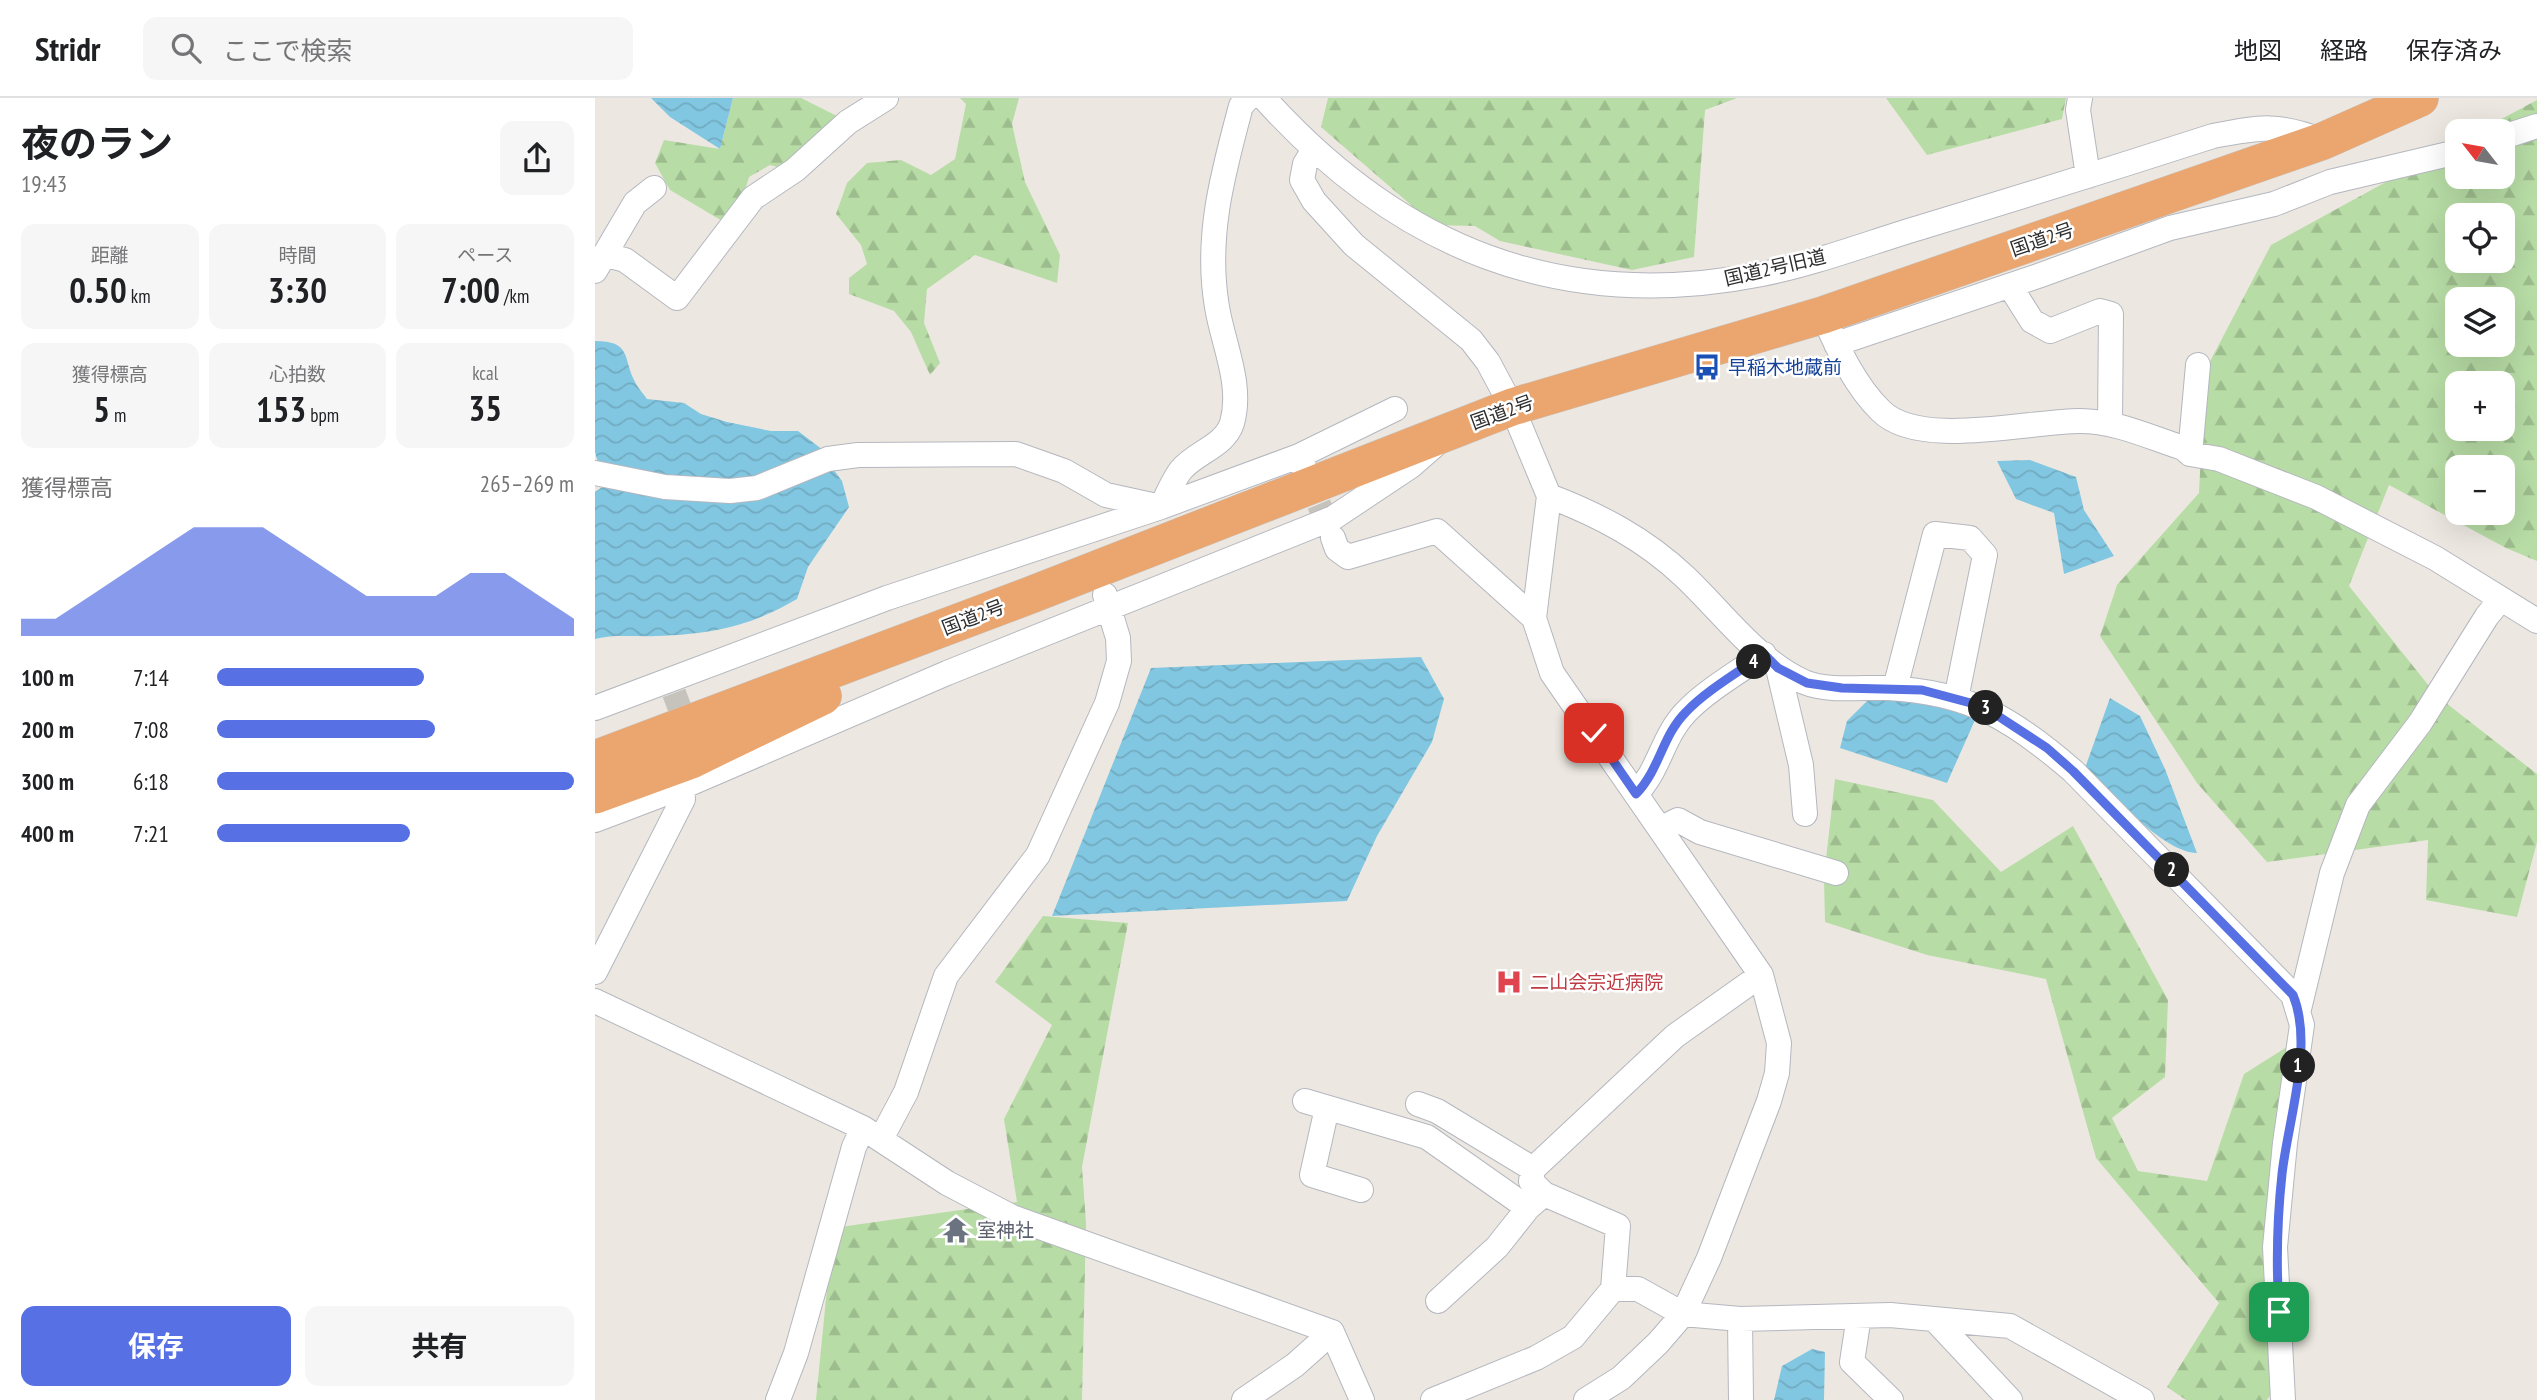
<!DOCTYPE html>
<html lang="ja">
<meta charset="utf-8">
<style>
body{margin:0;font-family:"PT Sans Narrow","Noto Sans JP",sans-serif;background:#f6f6f6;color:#202124;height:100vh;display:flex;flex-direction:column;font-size:26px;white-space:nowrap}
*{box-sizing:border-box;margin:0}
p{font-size:23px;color:#757577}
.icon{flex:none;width:38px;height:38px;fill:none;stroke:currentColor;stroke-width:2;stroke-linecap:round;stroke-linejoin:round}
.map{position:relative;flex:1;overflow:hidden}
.drawer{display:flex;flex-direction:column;background:#fff;width:595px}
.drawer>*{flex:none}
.needle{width:46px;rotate:301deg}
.controls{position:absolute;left:1850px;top:21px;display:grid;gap:14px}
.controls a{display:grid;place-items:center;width:70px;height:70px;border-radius:14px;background:#fff;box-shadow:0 7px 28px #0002;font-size:35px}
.pin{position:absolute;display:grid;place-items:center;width:60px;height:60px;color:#fff;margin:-30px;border-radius:14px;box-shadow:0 4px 10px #0006}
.km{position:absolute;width:35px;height:35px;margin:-18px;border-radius:50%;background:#222;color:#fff;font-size:19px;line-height:35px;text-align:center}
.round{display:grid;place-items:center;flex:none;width:74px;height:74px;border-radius:14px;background:#f6f6f6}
.summary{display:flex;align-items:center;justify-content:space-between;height:119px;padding:0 21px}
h1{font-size:38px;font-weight:700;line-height:52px}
.stats{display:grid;grid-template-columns:repeat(3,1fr);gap:10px;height:119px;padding:7px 21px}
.stats div{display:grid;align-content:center;border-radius:14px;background:#f6f6f6;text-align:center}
.stats b{font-size:35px;font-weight:700}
.stats small{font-size:19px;font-weight:400}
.stats p{font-size:19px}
.chart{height:196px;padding:14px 21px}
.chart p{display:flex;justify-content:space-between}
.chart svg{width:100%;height:126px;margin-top:7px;fill:#5770e4;opacity:.7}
.action{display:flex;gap:14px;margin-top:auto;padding:14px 21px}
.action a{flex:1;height:80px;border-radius:14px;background:#5770e4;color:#fff;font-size:28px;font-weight:700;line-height:80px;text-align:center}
.action a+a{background:#f6f6f6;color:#202124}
ul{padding:0 21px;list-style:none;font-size:23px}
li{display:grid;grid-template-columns:112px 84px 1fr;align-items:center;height:52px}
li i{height:18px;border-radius:9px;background:#5770e4}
header{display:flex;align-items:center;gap:42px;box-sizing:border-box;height:98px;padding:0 35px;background:#fff;border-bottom:2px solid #e0e0e0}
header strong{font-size:33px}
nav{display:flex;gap:38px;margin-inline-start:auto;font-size:24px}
.search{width:490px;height:63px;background:#f6f6f6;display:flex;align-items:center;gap:18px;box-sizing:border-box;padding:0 24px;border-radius:14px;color:#757577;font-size:26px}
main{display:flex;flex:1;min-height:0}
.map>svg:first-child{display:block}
.forest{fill:url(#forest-firs);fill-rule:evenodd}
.water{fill:url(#water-waves)}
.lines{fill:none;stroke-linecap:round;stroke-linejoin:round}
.minor-tunnel{stroke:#c6c3bd;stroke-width:24;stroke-dasharray:24 12;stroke-linecap:butt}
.minor-casing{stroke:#b5b7bf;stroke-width:26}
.highway-casing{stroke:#c8c8c8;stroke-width:38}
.minor{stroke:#fff;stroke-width:24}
.highway{stroke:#eba56e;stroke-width:37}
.route-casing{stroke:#fff;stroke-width:14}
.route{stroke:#5770e4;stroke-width:9}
.labels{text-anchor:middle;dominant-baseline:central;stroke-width:5;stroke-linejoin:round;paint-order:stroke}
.street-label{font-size:19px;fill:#2d2d2d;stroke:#fff}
.transit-label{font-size:19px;fill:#164399;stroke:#fff;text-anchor:start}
.health-label{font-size:19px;fill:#be3a42;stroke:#fff;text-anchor:start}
.worship-label{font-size:19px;fill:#5b616d;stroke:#fff;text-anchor:start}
</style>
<header>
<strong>Stridr</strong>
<div class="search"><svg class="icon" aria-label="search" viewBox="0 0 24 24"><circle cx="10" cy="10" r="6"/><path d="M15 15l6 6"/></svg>ここで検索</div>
<nav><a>地図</a><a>経路</a><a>保存済み</a></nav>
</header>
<main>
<section class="drawer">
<div class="summary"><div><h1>夜のラン</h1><p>19:43</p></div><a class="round"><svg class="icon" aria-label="share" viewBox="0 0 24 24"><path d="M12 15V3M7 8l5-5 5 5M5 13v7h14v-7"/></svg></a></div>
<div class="stats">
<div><p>距離</p><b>0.50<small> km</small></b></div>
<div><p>時間</p><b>3:30</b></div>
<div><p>ペース</p><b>7:00<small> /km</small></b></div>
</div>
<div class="stats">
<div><p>獲得標高</p><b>5<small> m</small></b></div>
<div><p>心拍数</p><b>153<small> bpm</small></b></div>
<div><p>kcal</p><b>35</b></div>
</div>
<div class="chart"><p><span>獲得標高</span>265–269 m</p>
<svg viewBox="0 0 160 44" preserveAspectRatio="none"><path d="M0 44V38L10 38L20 30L30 22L40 14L50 6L60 6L70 6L80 14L90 22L100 30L110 30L120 30L130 22L140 22L150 30L160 38V44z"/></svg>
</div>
<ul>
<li><b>100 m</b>7:14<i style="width:58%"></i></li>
<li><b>200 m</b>7:08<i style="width:61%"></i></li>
<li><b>300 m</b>6:18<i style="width:100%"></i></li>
<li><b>400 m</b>7:21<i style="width:54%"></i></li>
</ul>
<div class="action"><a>保存</a><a>共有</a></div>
</section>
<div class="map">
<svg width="1942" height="1302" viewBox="0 0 1942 1302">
<defs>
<pattern id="forest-firs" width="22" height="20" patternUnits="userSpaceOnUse" patternTransform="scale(1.75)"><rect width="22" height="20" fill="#b7dca5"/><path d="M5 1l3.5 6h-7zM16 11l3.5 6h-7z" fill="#9ebd8e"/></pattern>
<pattern id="water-waves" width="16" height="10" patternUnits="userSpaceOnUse" patternTransform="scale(1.75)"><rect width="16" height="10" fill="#82c7e1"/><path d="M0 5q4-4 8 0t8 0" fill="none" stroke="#71abc1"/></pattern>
</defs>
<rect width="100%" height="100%" fill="#ece8e1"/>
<path class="forest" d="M 138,0 L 206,0 L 248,21 L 194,72 L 175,67 L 154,79 L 147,102 L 129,124 L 75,92 L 60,65 L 69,42 L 125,51 Z
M 365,0 L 424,0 L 417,26 L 430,84 L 465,157 L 462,185 L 380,157 L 332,191 L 329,225 L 345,265 L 335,277 L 316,234 L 299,213 L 254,196 L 254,180 L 272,166 L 266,147 L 241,116 L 252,85 L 272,65 L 306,62 L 336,77 L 360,61 L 371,6 Z
M 733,0 L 1142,0 L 1110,12 L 1099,159 L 1037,172 L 905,143 L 880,128 L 839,127 L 726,29 Z
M 1291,0 L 1471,0 L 1467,21 L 1332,57 Z
M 1942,2 L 1942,463 L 1911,450 L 1794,387 L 1754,488 L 1842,598 L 1942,676 L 1942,744 L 1922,819 L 1831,802 L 1833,742 L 1672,764 L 1602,685 L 1505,538 L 1522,487 L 1604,395 L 1610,273 L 1676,147 L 1862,45 L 1862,79 L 1908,79 L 1908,33 L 1884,33 ZM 1862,117 L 1908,117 L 1908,163 L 1862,163 ZM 1862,201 L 1908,201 L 1908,247 L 1862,247 ZM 1862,285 L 1908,285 L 1908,331 L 1862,331 ZM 1862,369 L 1908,369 L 1908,415 L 1862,415 Z
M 1240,681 L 1338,702 L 1406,774 L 1478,728 L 1573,902 L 1570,979 L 1517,1020 L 1543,1073 L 1612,1083 L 1649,976 L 1695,947 L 1687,1279 L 1672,1302 L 1591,1302 L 1572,1289 L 1624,1205 L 1501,1060 L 1451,881 L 1332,857 L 1230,824 L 1229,779 Z
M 448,818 L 533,825 L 487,1069 L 491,1125 L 487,1302 L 221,1302 L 238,1130 L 422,1104 L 409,1021 L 457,927 L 400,884 Z"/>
<path class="water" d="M 56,0 L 138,0 L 125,51 L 75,19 Z
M 0,243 C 36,243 28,259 39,282 C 42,289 48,295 52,301 L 89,305 L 106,316 L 132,324 L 176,333 L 203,333 L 228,352 L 189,371 L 130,387 L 4,368 L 0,354 Z
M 1435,362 L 1481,379 L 1489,412 L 1519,458 L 1469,476 L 1459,415 L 1421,401 L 1402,363 Z
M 235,367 L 247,383 L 254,409 L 213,469 L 202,501 C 154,529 116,536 61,538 C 41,539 19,536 0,541 L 0,394 L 13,385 L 96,400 Z
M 826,559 L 849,601 L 837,644 L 782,738 L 752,803 L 457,818 L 556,570 Z
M 1276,599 L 1345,605 L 1380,622 L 1352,685 L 1245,650 L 1252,623 Z
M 1515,600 L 1545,618 L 1570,671 L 1602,755 C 1569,755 1513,693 1490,670 Z
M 1217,1251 L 1230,1254 L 1229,1302 L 1179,1302 L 1187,1268 Z"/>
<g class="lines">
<path class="minor-tunnel" d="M 710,373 L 738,440
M 79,595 L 96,640"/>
<g class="minor-casing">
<path id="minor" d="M 669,0 C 804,150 965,216 1167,176 C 1222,165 1276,144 1330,128 C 1426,99 1522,69 1618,38 C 1665,29 1682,25 1728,43
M 1485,0 L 1483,12 L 1493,78
M 1908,39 L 1942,28
M 718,53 L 710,66 L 707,82 L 719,103 L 759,147 L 876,242 L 893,264 L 917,309 L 954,398 L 939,520 L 957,575 L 1166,877 L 1184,945 L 1182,975 L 1174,1003 L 1114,1160 L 1088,1216 L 1063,1245 L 1026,1280 L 991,1302
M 11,157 L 30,162 L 82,200 L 158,100 L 200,72 L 253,24 L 291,0
M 0,173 L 40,105 L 59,90
M 1415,188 L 1437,223 L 1455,233 L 1505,213 L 1516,216 L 1515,325
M 1228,217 C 1242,249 1260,288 1286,313 C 1324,351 1434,323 1485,323 C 1521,323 1554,339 1588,350 L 1595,356 L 1624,361 L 1721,399 L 1840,460 L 1942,523
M 1241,246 L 1443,178 L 1575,130 L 1679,106 L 1735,84 L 1862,54
M 1595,356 L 1603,267
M 704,358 L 800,311
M 0,375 L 70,389 L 135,393 L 162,390 L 233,361 L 263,357 L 421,356 L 469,373 L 511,397 L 566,409 C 572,398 578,382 586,372 C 601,354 630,348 637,325 C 648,287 628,246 622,209 C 610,139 628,75 646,8 L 653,0
M 954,398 C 1004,417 1050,441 1090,479 C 1127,514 1162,563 1209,584 C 1233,594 1267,589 1293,590 C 1374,594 1418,621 1478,673 L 1698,897 L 1707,927 L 1690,1045 L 1680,1149 L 1688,1302
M 738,440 L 742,451 L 753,459 L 842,433 L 939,520
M 1183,570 L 1206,667 L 1210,716
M 1300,590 L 1340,436 L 1375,440 L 1390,457 L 1361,601
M 0,610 L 292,500 L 566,409 L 704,358 L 710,372
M 1041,696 C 1065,671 1067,639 1091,614 C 1112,592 1144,574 1169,556
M 0,722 L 87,689 L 352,575 L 738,420 L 816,368 L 840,347
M 1065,731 L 1083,722 L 1105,734 L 1241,775
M 0,874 L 88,701 L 87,689
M 0,903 L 268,1030 L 352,1085 L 417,1119 L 737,1234
M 1704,911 L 1737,775 L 1763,707 L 1825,625 L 1892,518 L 1906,501
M 710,1003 L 832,1039 L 933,1110
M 823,1006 L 842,1013 L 938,1071
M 732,1010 L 717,1077 L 766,1092
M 286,1041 L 311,994 L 351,878 L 443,757 L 512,605 L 524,563 L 523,540 L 510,497
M 1018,1191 L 1043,1191 L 1088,1216 L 1145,1221 L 1295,1217 L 1415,1228 L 1547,1302
M 843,1203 L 902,1149 L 933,1110 L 949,1096 L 936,1083 L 938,1071 L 1080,938 L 1166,877
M 1264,1218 L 1257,1264 L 1296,1302
M 1145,1221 L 1146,1302
M 1341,1223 L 1415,1302
M 737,1234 L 767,1302
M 183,1302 L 201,1255 L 259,1049 L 268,1030
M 649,1302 L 700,1267 L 737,1234
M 838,1302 L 941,1260 L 978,1239 L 1018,1191 L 1023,1128 L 949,1096"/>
</g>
<g class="highway-casing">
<path id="highway" d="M 0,661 L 433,498 L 917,309 L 1228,217 L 1728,43 L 1825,0
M 0,697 L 96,662 L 228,598"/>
</g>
<use href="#minor" class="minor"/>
<use href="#highway" class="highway"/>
</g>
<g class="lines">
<g class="route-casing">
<path id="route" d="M 999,635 L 1041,696 C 1065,671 1067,638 1091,614 C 1112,592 1144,574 1169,556 L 1183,570 L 1212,585 L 1247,590 L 1327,592 L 1387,608 L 1400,616 L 1452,650 L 1478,673 L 1698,897 C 1719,948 1693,1022 1687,1076 C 1682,1122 1681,1167 1684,1214"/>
</g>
<use href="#route" class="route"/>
</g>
<defs>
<g id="bus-bare" transform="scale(2.1)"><path d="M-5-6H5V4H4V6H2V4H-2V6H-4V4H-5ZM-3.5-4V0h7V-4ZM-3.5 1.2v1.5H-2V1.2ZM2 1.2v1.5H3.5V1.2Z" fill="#1a4fb4" stroke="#fff" stroke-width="2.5" paint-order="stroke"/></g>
<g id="hospital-bare" transform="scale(2.1)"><path d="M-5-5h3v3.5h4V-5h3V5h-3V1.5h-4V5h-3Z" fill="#e0444e" stroke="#fff" stroke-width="2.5" paint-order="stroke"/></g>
<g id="temple-bare" transform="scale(2.1)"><path d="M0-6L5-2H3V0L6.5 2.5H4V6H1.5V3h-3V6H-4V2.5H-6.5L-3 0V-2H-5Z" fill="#6b7280" stroke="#fff" stroke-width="2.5" paint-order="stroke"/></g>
</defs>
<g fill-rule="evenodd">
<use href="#bus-bare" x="1112" y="269"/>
<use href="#hospital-bare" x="914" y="884"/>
<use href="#temple-bare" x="361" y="1132"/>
</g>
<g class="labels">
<g class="street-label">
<text transform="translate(1447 141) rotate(-19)">国道2号</text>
<text transform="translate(1180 169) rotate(-13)">国道2号旧道</text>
<text transform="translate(907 314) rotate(-20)">国道2号</text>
<text transform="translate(378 519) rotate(-21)">国道2号</text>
</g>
<g class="transit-label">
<text x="1133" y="269">早稲木地蔵前</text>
</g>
<g class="health-label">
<text x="935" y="884">二山会宗近病院</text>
</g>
<g class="worship-label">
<text x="382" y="1132">室神社</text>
</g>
</g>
</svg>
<div class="controls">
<a><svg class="needle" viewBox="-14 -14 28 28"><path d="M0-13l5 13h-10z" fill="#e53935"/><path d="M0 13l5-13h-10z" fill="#757577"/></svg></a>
<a><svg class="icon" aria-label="locate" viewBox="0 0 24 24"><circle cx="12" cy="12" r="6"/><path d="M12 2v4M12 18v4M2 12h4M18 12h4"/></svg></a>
<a><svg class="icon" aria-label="layers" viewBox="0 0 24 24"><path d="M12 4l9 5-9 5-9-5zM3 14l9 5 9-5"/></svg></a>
<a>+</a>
<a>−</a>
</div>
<div class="pin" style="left:1684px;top:1214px;background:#1e9e55"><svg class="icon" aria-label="arrive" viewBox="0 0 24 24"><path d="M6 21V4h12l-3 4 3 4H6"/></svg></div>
<div class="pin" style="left:999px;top:635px;background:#d93025"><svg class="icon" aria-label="check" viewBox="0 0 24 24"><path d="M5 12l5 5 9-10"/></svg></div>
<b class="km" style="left:1703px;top:968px">1</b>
<b class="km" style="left:1577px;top:772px">2</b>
<b class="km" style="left:1391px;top:610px">3</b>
<b class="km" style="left:1159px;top:564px">4</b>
</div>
</main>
